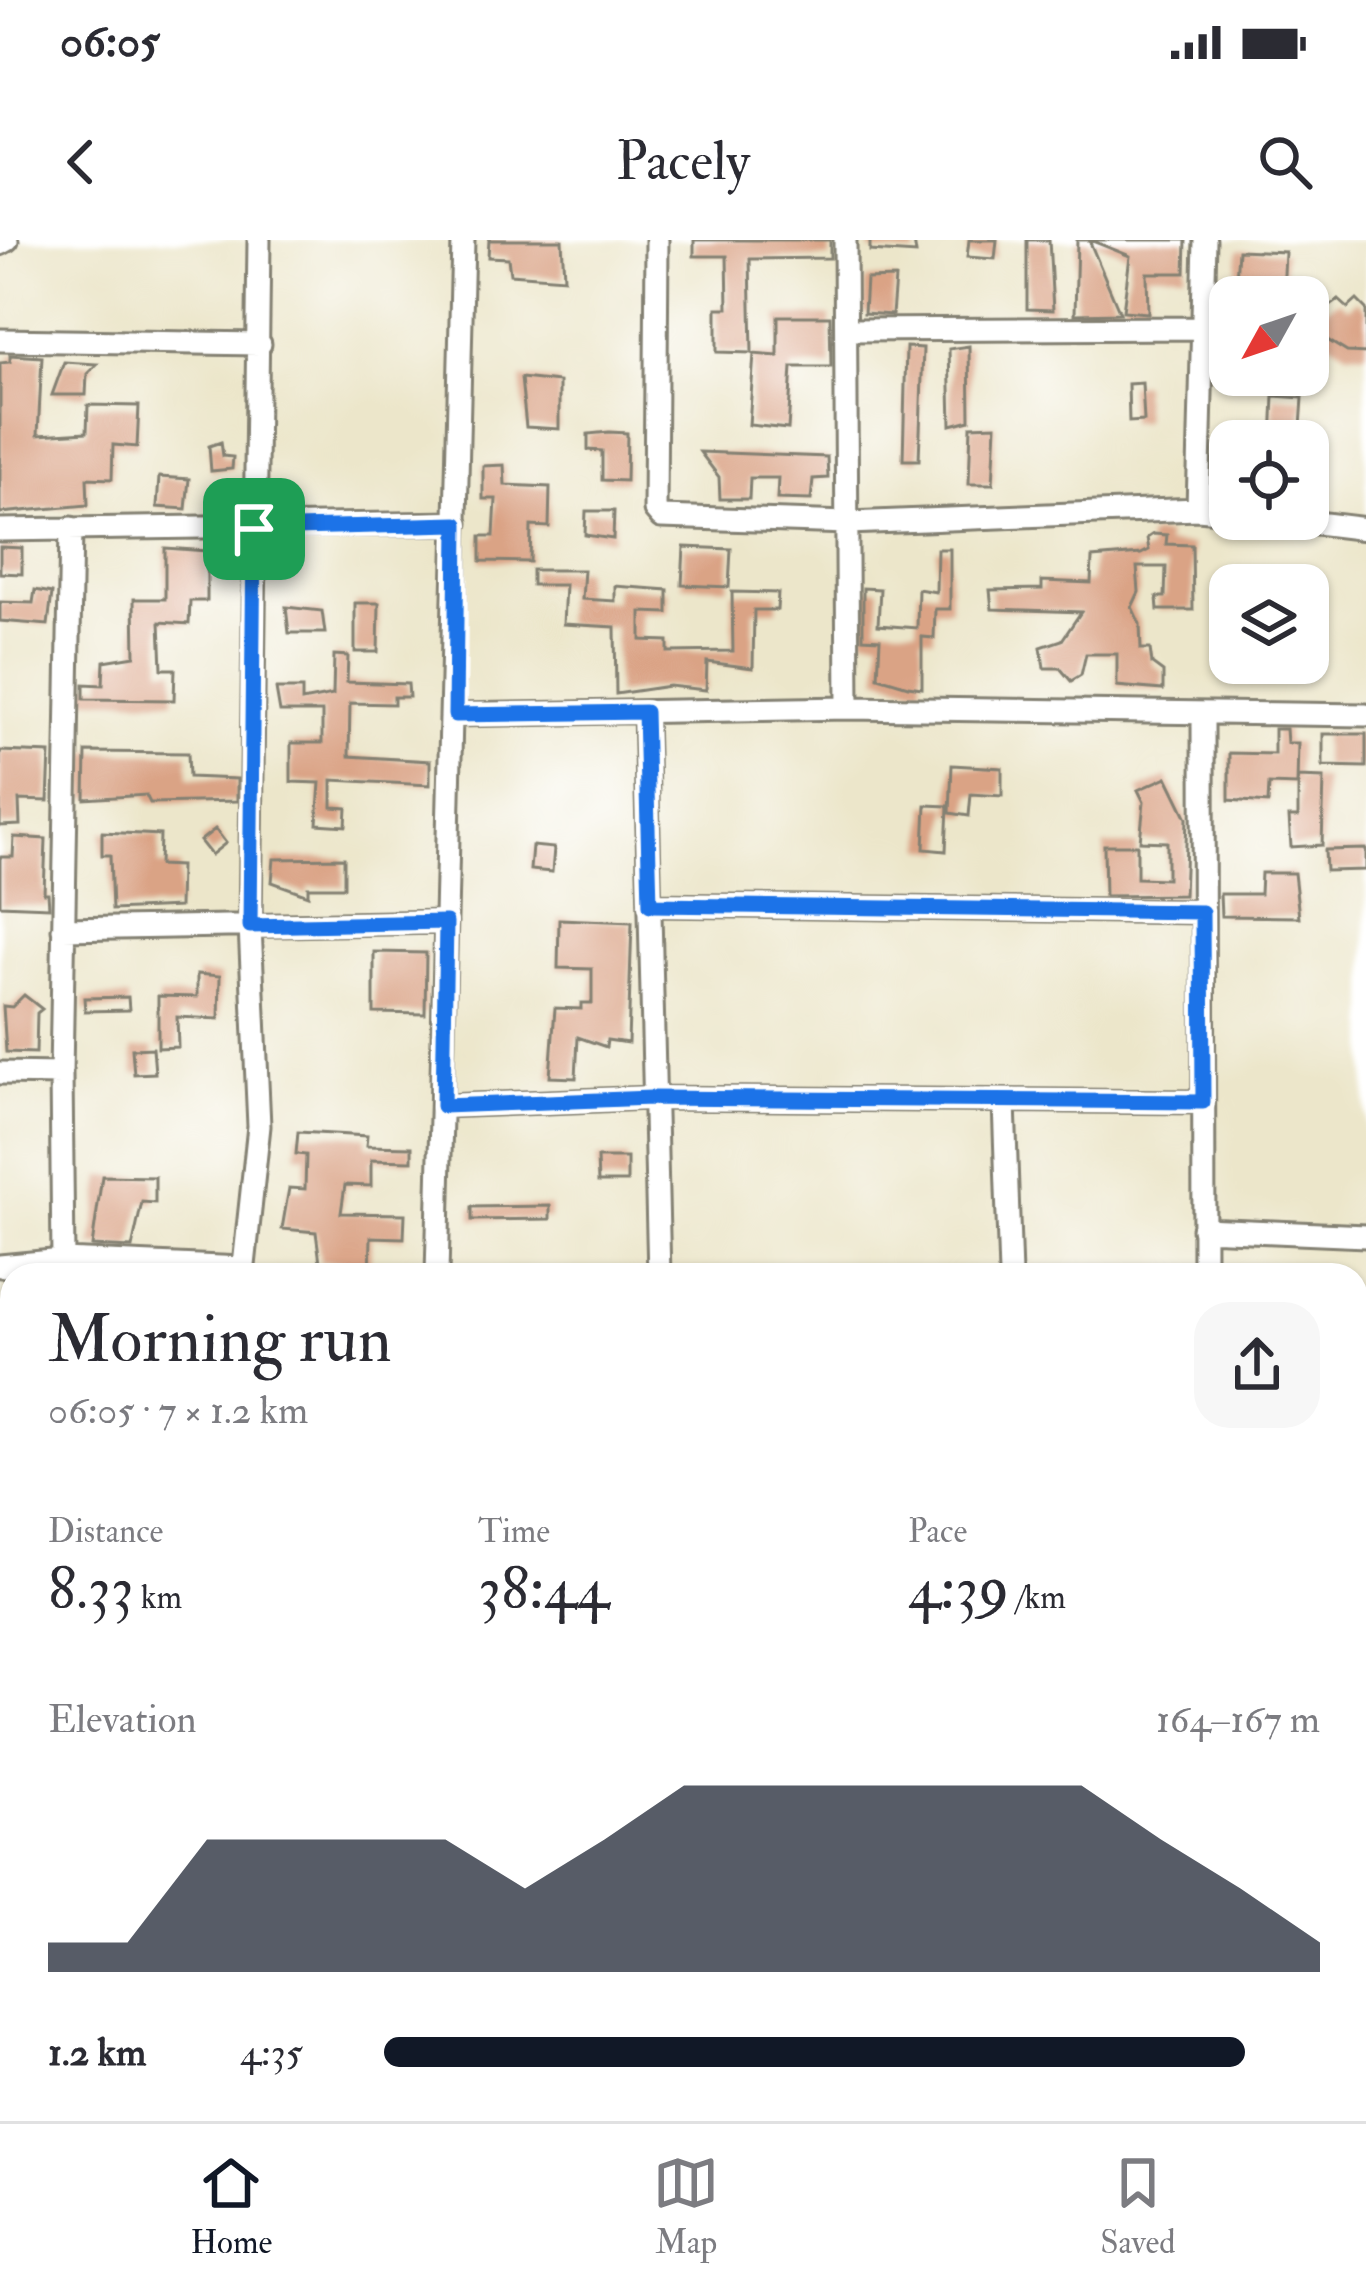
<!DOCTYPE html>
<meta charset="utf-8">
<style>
body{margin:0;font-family:"IM FELL Double Pica",serif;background:#f7f7f7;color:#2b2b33;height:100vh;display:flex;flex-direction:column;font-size:45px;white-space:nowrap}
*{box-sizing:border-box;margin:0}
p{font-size:39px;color:#7c7c81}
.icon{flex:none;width:66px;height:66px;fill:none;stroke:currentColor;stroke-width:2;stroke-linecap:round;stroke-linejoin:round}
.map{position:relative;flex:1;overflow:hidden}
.side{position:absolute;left:0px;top:1023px;width:1368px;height:858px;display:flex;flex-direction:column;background:#fff;border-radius:36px 36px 0 0;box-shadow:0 3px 9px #0004}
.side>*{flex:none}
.needle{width:78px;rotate:230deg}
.tools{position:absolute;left:1209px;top:36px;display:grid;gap:24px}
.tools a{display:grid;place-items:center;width:120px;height:120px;border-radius:24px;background:#fff;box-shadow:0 3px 9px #0004;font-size:60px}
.pin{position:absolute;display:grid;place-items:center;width:102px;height:102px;color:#fff;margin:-51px;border-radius:24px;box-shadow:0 6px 18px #0006}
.round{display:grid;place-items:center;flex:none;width:126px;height:126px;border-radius:36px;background:#f7f7f7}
.head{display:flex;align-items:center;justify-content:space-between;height:204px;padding:0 48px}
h1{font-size:66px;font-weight:600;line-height:90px}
.figures{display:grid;grid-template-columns:repeat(3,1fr);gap:18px;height:204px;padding:12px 48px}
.figures div{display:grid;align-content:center}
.figures b{font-size:60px;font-weight:600}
.figures small{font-size:33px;font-weight:400}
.figures p{font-size:33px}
.chart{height:336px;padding:24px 48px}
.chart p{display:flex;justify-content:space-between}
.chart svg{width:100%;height:216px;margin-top:12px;fill:#111827;opacity:.7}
ul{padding:0 48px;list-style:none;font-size:39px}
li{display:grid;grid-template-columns:192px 144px 1fr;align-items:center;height:90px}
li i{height:30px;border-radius:15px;background:#111827}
.status{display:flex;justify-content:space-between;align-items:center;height:84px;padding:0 60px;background:#fff;direction:ltr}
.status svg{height:33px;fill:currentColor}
header{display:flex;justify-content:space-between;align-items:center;height:156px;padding:0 48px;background:#fff;font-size:54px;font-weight:600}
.dock{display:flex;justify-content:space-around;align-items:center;height:168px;border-top:3px solid #e1e1e2;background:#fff;font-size:33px;color:#7c7c81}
.dock a{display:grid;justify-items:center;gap:6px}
.dock .on{color:#111827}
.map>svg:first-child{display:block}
.green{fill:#7ccd8e;stroke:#4c7455;stroke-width:3}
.building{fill:#daa385}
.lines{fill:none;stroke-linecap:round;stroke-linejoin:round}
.street-casing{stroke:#848173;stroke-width:27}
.secondary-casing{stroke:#848173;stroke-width:36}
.street{stroke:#fff;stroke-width:21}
.secondary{stroke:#fff;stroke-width:30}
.route-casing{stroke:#fff;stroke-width:24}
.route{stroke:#1a73e8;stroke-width:15}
</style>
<div class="status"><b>06:05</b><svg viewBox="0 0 49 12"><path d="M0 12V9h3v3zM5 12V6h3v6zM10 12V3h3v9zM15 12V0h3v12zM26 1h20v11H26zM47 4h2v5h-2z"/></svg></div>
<header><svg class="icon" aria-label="back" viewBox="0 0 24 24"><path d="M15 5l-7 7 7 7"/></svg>Pacely<svg class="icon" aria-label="search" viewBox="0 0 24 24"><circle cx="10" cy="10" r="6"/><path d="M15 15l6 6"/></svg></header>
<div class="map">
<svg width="1366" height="1881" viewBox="0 0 1366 1881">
<rect width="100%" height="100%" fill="#fff"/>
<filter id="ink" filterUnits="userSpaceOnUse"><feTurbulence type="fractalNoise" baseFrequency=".00833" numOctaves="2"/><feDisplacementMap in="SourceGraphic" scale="24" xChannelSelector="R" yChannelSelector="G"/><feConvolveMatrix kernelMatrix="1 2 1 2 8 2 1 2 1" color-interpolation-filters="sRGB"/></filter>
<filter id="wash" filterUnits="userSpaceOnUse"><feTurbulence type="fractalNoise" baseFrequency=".004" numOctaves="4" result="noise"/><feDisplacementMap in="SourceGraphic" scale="48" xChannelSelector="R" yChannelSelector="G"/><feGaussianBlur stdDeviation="2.7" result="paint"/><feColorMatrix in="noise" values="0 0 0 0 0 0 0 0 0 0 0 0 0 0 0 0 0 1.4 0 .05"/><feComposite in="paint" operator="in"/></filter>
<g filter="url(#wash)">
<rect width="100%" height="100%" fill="#ece6ca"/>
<path class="green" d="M 0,1447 L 12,1447 L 12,1594 L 0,1594 Z"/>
<g id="blocks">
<path class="building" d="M 489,0 L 562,0 L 564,38 L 510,34 L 508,18 L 488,17 Z
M 694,0 L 830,0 L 830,18 L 750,19 L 752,113 L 717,112 L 717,68 L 728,68 L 727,16 L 694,16 Z
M 870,0 L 914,1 L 916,14 L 870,11 Z
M 969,0 L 997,0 L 995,19 L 967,17 Z
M 1027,0 L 1049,0 L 1053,70 L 1027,69 Z
M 1077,0 L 1089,0 L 1120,73 L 1075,74 Z
M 1090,0 L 1186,0 L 1185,33 L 1147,33 L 1148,73 L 1123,71 L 1130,16 Z
M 1238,10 L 1285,12 L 1283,57 L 1235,57 Z
M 895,38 L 892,75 L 864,73 L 866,39 Z
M 1339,60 L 1348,68 L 1357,60 L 1366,69 L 1366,113 L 1347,112 L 1316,93 L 1316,76 Z
M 778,76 L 830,76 L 831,127 L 792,127 L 788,189 L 749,185 L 754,114 L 778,116 Z
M 969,106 L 970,180 L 951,185 L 949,109 Z
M 906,107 L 923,108 L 919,220 L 903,220 Z
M 10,115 L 42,117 L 38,195 L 87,192 L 88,165 L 139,166 L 137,207 L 113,205 L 112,239 L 87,238 L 88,265 L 0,273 L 0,123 L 10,122 Z
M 64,122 L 97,124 L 87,134 L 86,155 L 52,155 Z
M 521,138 L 559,142 L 559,189 L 526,187 Z
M 1142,143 L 1144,181 L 1129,182 L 1128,144 Z
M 1274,156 L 1303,158 L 1300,201 L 1272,201 Z
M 996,185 L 993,244 L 969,244 L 971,186 Z
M 609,192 L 627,193 L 626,241 L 602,240 L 602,211 L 588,210 L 588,194 Z
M 221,202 L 223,216 L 233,217 L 232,229 L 211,231 L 209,206 Z
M 700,212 L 827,217 L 828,238 L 813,239 L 811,260 L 777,259 L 778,238 L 750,238 L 749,259 L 720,259 L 719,237 Z
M 504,225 L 505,245 L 550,247 L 549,287 L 531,286 L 530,322 L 481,321 L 481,296 L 494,296 L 496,259 L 483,259 L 483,226 Z
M 159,237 L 189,239 L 186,269 L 157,267 Z
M 586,271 L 614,271 L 613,299 L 585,295 Z
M 1153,294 L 1167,295 L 1166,304 L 1192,305 L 1193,370 L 1158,370 L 1157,357 L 1165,357 L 1166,327 L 1137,327 L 1139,352 L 1132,367 L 1140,384 L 1141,409 L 1150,409 L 1152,424 L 1163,432 L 1163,450 L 1117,446 L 1117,414 L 1086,414 L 1081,435 L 1071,441 L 1060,428 L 1044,428 L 1041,407 L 1062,400 L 1081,372 L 992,369 L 990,350 L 1042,349 L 1042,341 L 1091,343 L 1092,318 L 1141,314 L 1149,310 L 1147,298 Z
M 0,307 L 22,308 L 22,334 L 0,333 Z
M 684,307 L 731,309 L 729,347 L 682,345 Z
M 165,308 L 207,311 L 207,361 L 190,361 L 189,384 L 160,382 L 162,429 L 175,429 L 174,460 L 84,459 L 84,444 L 103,445 L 104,421 L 135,416 L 134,359 L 165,359 Z
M 937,309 L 950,309 L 950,369 L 935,369 L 934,398 L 922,397 L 922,448 L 908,446 L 878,437 L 880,399 L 863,398 L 863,348 L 880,349 L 878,385 L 917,388 L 918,349 L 936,352 Z
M 532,330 L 584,330 L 582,359 L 615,361 L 615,346 L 668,350 L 668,373 L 641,372 L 641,400 L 668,401 L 668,412 L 733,411 L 732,352 L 778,353 L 777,370 L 754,370 L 753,428 L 707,422 L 706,450 L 669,446 L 616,454 L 615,387 L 563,384 L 565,345 L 532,345 Z
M 35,350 L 52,353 L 48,385 L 0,381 L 0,362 L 33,363 Z
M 355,363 L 379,363 L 378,412 L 355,412 Z
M 286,367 L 322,371 L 325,393 L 289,393 Z
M 334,415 L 348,416 L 347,442 L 408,444 L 409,457 L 394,457 L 394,464 L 350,463 L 349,516 L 430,521 L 430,545 L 332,540 L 332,567 L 347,568 L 346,586 L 317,584 L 320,543 L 291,542 L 291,503 L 322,503 L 322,472 L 280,472 L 276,449 L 302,449 L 302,461 L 333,455 Z
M 1274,489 L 1286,489 L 1287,503 L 1298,503 L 1297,545 L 1269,544 L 1268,563 L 1229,560 L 1229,513 L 1274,514 Z
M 1323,494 L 1366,494 L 1366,527 L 1323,526 Z
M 0,511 L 50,513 L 48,561 L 19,560 L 20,585 L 0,586 Z
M 86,512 L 188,513 L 189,537 L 237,539 L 237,561 L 150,563 L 146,555 L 85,559 Z
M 952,525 L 1002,528 L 1002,556 L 971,554 L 969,576 L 950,573 Z
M 1167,537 L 1187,578 L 1184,655 L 1105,656 L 1104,605 L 1137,605 L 1137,638 L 1167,639 L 1167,602 L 1140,601 L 1144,562 L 1138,550 Z
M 1298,537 L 1324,538 L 1322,605 L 1291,607 L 1289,577 L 1298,577 Z
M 926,565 L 948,566 L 946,611 L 924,609 Z
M 215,589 L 226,603 L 211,615 L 200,601 Z
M 102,592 L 160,595 L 159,625 L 180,626 L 179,667 L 112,670 L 110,615 L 102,615 Z
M 14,597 L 46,599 L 44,653 L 48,653 L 49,667 L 0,665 L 0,617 L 13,617 Z
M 532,606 L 554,608 L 552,632 L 530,630 Z
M 1366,609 L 1366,630 L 1326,631 L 1325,610 Z
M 344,618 L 344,647 L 308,647 L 308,655 L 272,642 L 274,619 Z
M 1261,633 L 1294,633 L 1299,677 L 1221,676 L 1220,654 L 1260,654 Z
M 559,679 L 632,682 L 628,803 L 607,800 L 606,807 L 578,797 L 576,838 L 550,837 L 555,768 L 581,769 L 581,763 L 592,763 L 592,729 L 558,728 Z
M 374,712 L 426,713 L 425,774 L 374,773 Z
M 197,734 L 220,736 L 219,779 L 177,777 L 178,807 L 158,808 L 158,756 L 197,757 Z
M 24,755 L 42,769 L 37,773 L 36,813 L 6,812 L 3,766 L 12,767 Z
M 128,757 L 129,770 L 85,771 L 84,758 Z
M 153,808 L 155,833 L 134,834 L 132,809 Z
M 298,892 L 367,896 L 366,906 L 412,907 L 412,921 L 371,920 L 371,946 L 345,945 L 341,973 L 405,974 L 404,998 L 371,997 L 370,1035 L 346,1035 L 346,1022 L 320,1022 L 316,992 L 282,989 L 289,948 L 305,949 L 306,915 L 296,914 Z
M 597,918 L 627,918 L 627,942 L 598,942 Z
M 102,936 L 155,937 L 155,963 L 142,962 L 132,1008 L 92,1006 Z
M 550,966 L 550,979 L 472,980 L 472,967 Z"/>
</g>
</g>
<g filter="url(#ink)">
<use href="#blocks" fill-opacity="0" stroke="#848173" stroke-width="3"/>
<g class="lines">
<g class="street-casing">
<path id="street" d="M 657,0 L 655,270 L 661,277 L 848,283 L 1198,269 L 1230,272
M 845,0 L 848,468
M 0,4 L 7,0
M 847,90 L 1203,88
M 0,100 L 260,104
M 1198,269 L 1205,0
M 1284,279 L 1366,289
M 0,290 L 457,283
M 645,472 L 659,1035
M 1203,474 L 1204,1035
M 455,475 L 848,468 L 1366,475
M 650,665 L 1203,672
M 63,689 L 446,682
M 0,833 L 61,834
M 1004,862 L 1010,1035
M 443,866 L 651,858 L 1203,862
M 1203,989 L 1366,996
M 63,1020 L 61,834 L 71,288
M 0,1026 L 63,1020 L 243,1028
M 243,1035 L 259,886 L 250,686 L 259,0
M 437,1035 L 463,0
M 0,1221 L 12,1221
M 1356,1309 L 1366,1305
M 0,1429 L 12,1429
M 0,1607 L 12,1606
M 1356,1757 L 1366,1751
M 0,1802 L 12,1797
M 434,1869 L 434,1881
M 1201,1869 L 1201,1881
M 253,1881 L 276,1869
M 1142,1881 L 1164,1869"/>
</g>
<g class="secondary-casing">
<path id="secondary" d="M 1356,1523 L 1366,1517
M 683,1881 L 704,1869"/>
</g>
<use href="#street" class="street"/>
<use href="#secondary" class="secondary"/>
</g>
</g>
<g class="lines" filter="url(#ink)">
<g class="route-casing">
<path id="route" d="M 457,284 L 455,475 L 645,472 L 650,665 L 1202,672 L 1203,862 L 651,858 L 443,866 L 446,682 L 250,686 L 254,289 Z"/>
</g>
<use href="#route" class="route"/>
</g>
</svg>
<div class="tools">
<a><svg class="needle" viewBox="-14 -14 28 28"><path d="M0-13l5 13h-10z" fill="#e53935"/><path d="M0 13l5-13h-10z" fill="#7c7c81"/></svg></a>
<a><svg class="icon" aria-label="locate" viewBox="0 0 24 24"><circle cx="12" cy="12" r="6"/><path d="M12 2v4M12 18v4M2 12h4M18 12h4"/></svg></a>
<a><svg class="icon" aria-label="layers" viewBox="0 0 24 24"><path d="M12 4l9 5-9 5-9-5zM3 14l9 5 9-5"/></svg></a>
</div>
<div class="pin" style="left:254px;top:289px;background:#1e9e55"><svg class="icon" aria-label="arrive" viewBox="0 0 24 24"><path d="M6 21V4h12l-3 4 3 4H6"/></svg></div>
<section class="side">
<div class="head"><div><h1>Morning run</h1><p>06:05 · 7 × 1.2 km</p></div><a class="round"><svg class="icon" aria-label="share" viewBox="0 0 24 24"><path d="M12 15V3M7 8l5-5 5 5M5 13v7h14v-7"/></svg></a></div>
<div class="figures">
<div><p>Distance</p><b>8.33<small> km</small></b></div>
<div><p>Time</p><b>38:44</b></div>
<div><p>Pace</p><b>4:39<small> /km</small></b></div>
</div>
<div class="chart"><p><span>Elevation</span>164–167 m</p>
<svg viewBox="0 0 160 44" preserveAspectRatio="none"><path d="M0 44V38L10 38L20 17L30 17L40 17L50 17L60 27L70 17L80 6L90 6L100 6L110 6L120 6L130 6L140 17L150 27L160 38V44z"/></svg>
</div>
<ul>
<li><b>1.2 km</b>4:35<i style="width:92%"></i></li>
</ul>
</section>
</div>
<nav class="dock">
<a class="on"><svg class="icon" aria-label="home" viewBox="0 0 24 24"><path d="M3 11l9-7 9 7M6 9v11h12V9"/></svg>Home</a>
<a><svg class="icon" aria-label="map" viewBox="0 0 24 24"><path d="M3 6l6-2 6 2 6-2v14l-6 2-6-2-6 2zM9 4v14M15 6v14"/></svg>Map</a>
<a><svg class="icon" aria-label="saved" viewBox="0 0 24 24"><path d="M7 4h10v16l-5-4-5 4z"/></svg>Saved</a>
</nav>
